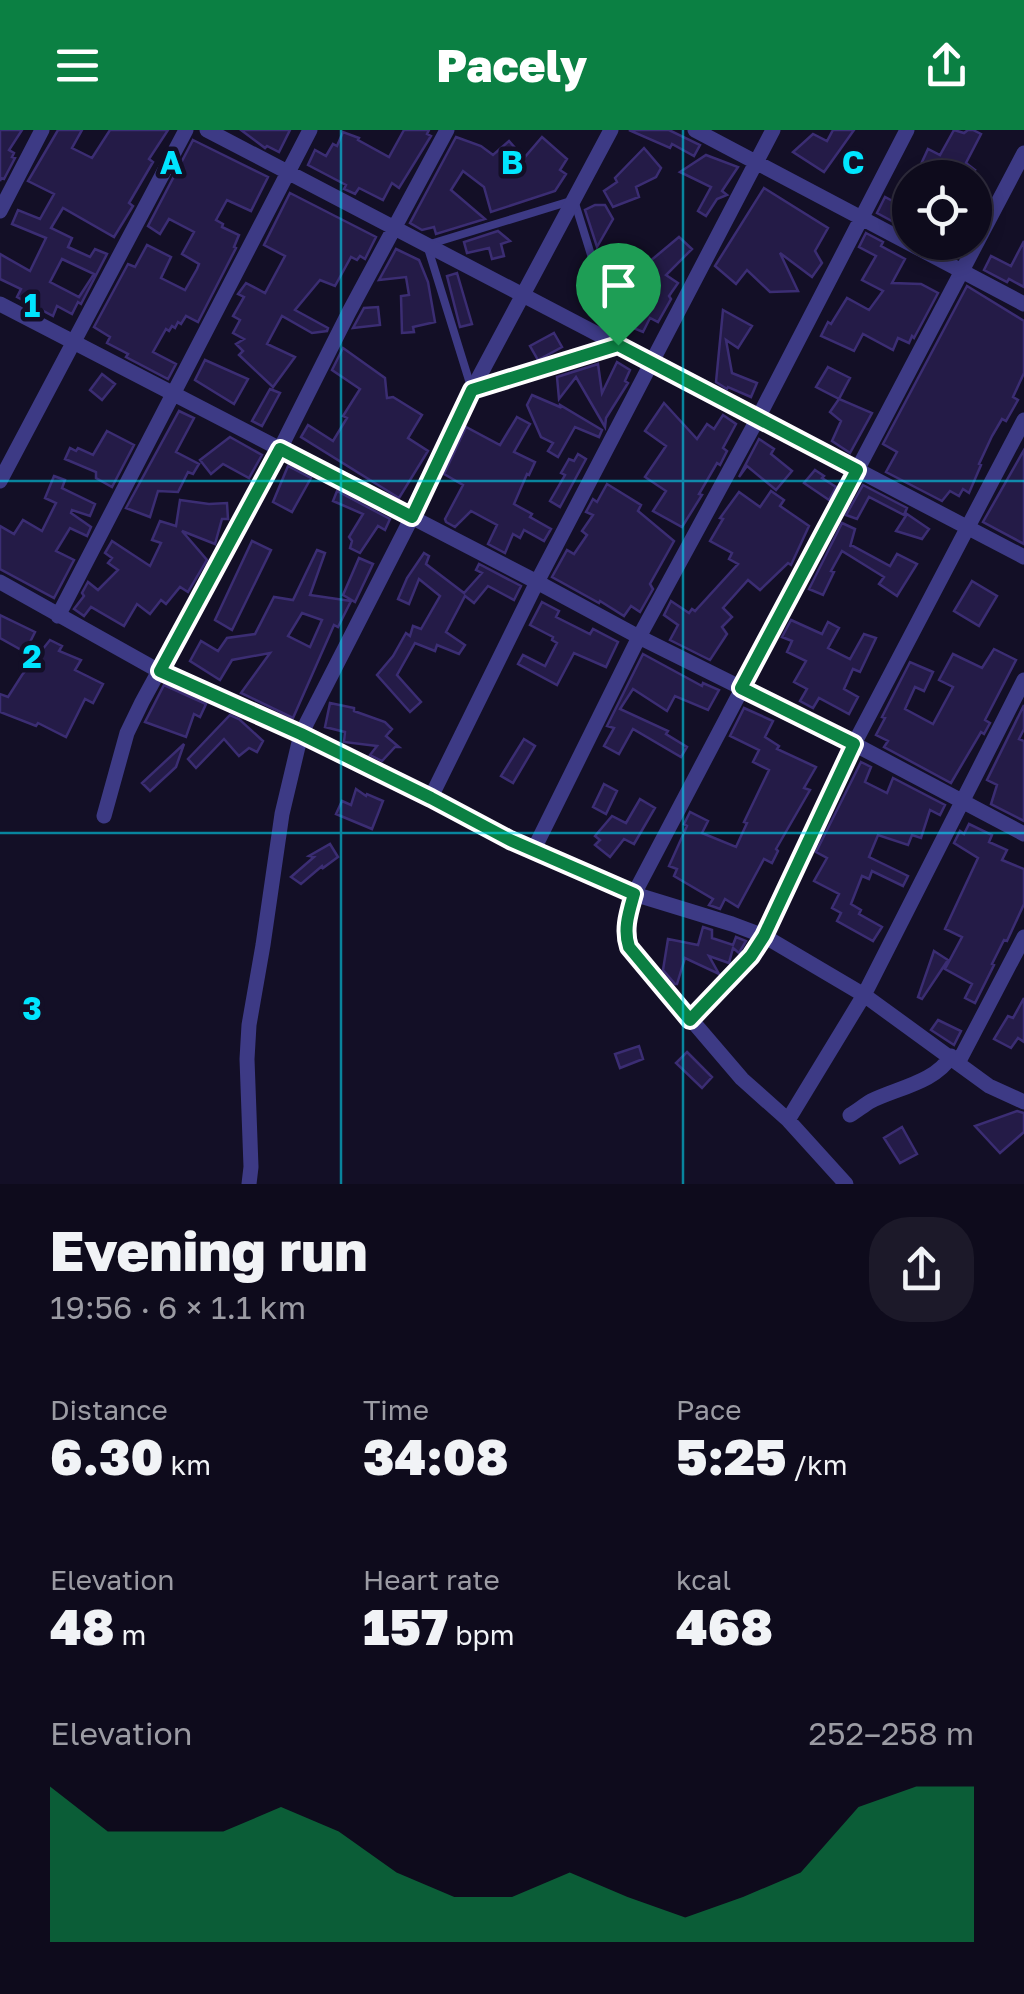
<!DOCTYPE html>
<meta charset="utf-8">
<style>
body{margin:0;font-family:"Golos Text",sans-serif;background:#1c1929;color:#f1f3f6;height:100vh;display:flex;flex-direction:column;font-size:38px;white-space:nowrap}
*{box-sizing:border-box;margin:0}
p{font-size:32px;color:#9b9ba3}
.icon{flex:none;width:55px;height:55px;fill:none;stroke:currentColor;stroke-width:2;stroke-linecap:round;stroke-linejoin:round}
.map{position:relative;height:1054px;overflow:hidden}
.details{display:flex;flex-direction:column;background:#0e0b1c;flex:1}
.details>*{flex:none}
.fabs{position:absolute;left:892px;top:30px;display:grid;gap:20px}
.fabs a{display:grid;place-items:center;width:100px;height:100px;border-radius:50%;background:#0e0b1c;box-shadow:0 5px 15px #0003,0 0 0 2px #2e2b3b;font-size:50px}
.pin{position:absolute;display:grid;place-items:center;width:85px;height:85px;color:#fff;margin:-102px -42px;border-radius:50% 50% 50% 0;rotate:-45deg;box-shadow:0 0 10px #0007}
.pin .icon{rotate:45deg}
.round{display:grid;place-items:center;flex:none;width:105px;height:105px;border-radius:40px;background:#1c1929}
.headline{display:flex;align-items:center;justify-content:space-between;height:170px;padding:0 50px}
h1{font-size:55px;font-weight:800;line-height:75px}
.stats{display:grid;grid-template-columns:repeat(3,1fr);gap:15px;height:170px;padding:10px 50px}
.stats div{display:grid;align-content:center}
.stats b{font-size:50px;font-weight:800}
.stats small{font-size:28px;font-weight:400}
.stats p{font-size:28px}
.chart{height:280px;padding:20px 50px}
.chart p{display:flex;justify-content:space-between}
.chart svg{width:100%;height:180px;margin-top:10px;fill:#0b8043;opacity:.7}
header{display:flex;justify-content:space-between;align-items:center;height:130px;padding:0 50px;background:#0b8043;color:#fff;font-size:45px;font-weight:800}
.map>svg:first-child{display:block}
.building{fill:#241b47;stroke:#3b2d73;stroke-width:2.5;fill-rule:evenodd}
.lines{fill:none;stroke-linecap:round;stroke-linejoin:round}
.service{stroke:#3d3a85;stroke-width:8}
.minor{stroke:#3d3a85;stroke-width:15}
.route-casing{stroke:#fff;stroke-width:20}
.route{stroke:#0b8043;stroke-width:12}
.grid{fill:none;stroke:#00e5ff;stroke-width:2.5;stroke-opacity:0.55}
.grid-label{font-size:32px;text-anchor:middle;font-weight:bold;fill:#00e5ff;stroke:#130f26;stroke-width:9;stroke-linejoin:round;paint-order:stroke}
</style>
<header><svg class="icon" aria-label="menu" viewBox="0 0 24 24"><path d="M4 6h16M4 12h16M4 18h16"/></svg>Pacely<svg class="icon" aria-label="share" viewBox="0 0 24 24"><path d="M12 15V3M7 8l5-5 5 5M5 13v7h14v-7"/></svg></header>
<div class="map">
<svg width="1024" height="1054" viewBox="0 0 1024 1054">
<rect width="100%" height="100%" fill="#130f26"/>
<path class="building" d="M 0,0 L 22,0 L 9,20 L 14,23 L 12,27 L 15,28 L 4,49 L 1,48 L 0,51 Z
M 58,0 L 82,0 L 72,18 L 92,28 L 110,0 L 168,0 L 149,29 L 153,32 L 129,73 L 133,76 L 114,107 L 63,78 L 51,98 L 72,108 L 68,117 L 90,127 L 95,119 L 107,124 L 81,174 L 78,172 L 72,184 L 57,176 L 53,186 L 17,167 L 21,159 L 0,149 L 0,124 L 30,141 L 46,108 L 12,94 L 18,80 L 40,89 L 54,64 L 28,51 ZM 62,129 L 94,144 L 79,167 L 50,152 Z
M 241,0 L 290,0 L 279,22 L 267,16 L 265,18 Z
M 404,0 L 429,0 L 427,4 L 431,6 L 399,58 L 392,53 L 383,70 L 359,58 L 355,64 L 344,59 L 346,55 L 308,35 L 315,20 L 326,26 L 333,14 L 337,16 L 343,2 L 359,8 L 358,10 L 389,27 Z
M 629,0 L 669,0 L 700,15 L 694,26 L 672,14 L 670,18 Z
M 833,0 L 854,0 L 824,42 L 793,22 L 813,4 L 827,11 Z
M 954,0 L 964,3 L 968,0 L 973,0 L 981,4 L 966,33 L 975,40 L 969,48 L 918,48 L 926,33 L 922,32 L 928,19 L 940,25 Z
M 456,7 L 481,16 L 493,25 L 509,11 L 524,28 L 542,7 L 567,29 L 560,40 L 566,44 L 555,61 L 491,82 L 484,57 L 463,41 L 451,60 L 485,89 L 436,104 L 434,97 L 422,100 L 410,93 Z
M 193,10 L 268,47 L 251,81 L 227,70 L 216,90 L 223,94 L 222,97 L 239,105 L 234,117 L 236,118 L 198,192 L 186,186 L 181,194 L 178,192 L 175,198 L 172,196 L 169,201 L 166,199 L 153,222 L 176,234 L 168,249 L 126,227 L 128,224 L 107,213 L 110,207 L 94,197 L 128,134 L 135,137 L 147,115 L 171,127 L 161,148 L 185,160 L 197,139 L 199,134 L 182,124 L 194,102 L 169,89 L 160,104 L 148,96 Z
M 644,18 L 661,38 L 656,47 L 636,57 L 639,67 L 613,77 L 604,61 L 617,52 L 615,48 Z
M 706,25 L 738,37 L 722,61 L 727,65 L 717,69 L 706,86 L 698,81 L 711,57 L 680,42 Z
M 764,58 L 828,98 L 815,121 L 822,133 L 812,147 L 780,123 L 798,161 L 770,162 L 747,140 L 736,154 L 715,136 Z
M 910,61 L 910,88 L 905,98 L 877,83 L 885,67 L 900,75 Z
M 290,63 L 376,107 L 365,129 L 360,126 L 357,130 L 351,127 L 335,156 L 320,150 L 295,180 L 328,198 L 327,201 L 312,203 L 282,186 L 267,214 L 295,227 L 273,257 L 239,225 L 243,221 L 236,214 L 244,209 L 233,203 L 240,190 L 233,186 L 244,167 L 238,164 L 246,153 L 265,163 L 285,126 L 264,115 Z
M 595,75 L 605,75 L 613,89 L 597,117 L 585,80 Z
M 498,101 L 510,111 L 501,114 L 504,126 L 492,129 L 489,118 L 467,123 L 464,112 Z
M 866,103 L 883,112 L 881,116 L 905,129 L 892,153 L 921,154 L 938,163 L 914,208 L 912,206 L 909,213 L 898,208 L 893,220 L 863,204 L 854,221 L 821,206 L 828,192 L 831,194 L 847,168 L 869,180 L 883,161 L 862,150 L 876,126 L 859,117 Z
M 679,107 L 692,119 L 666,145 L 678,153 L 669,166 L 671,169 L 658,192 L 650,188 L 643,202 L 631,197 L 640,180 L 620,187 L 609,152 L 612,150 L 606,128 L 617,124 L 621,139 L 632,131 L 639,136 L 652,160 L 656,158 L 649,132 Z
M 1024,111 L 1024,157 L 1009,149 L 1007,152 L 984,140 L 991,126 L 1011,136 Z
M 396,119 L 419,130 L 428,152 L 435,192 L 413,197 L 414,202 L 402,203 L 401,166 L 409,165 L 406,147 L 379,150 Z
M 457,143 L 472,194 L 460,197 L 447,146 Z
M 967,156 L 1024,191 L 1024,243 L 1013,267 L 1018,270 L 1006,291 L 1002,289 L 992,306 L 979,334 L 981,335 L 969,363 L 963,359 L 959,366 L 950,361 L 942,371 L 886,342 L 897,322 L 883,314 Z
M 378,177 L 380,195 L 353,198 L 364,178 Z
M 723,180 L 752,196 L 738,218 L 726,210 L 732,243 L 757,253 L 751,267 L 728,257 L 727,259 L 716,252 Z
M 554,203 L 562,217 L 538,230 L 530,216 Z
M 343,218 L 385,248 L 387,268 L 393,267 L 422,285 L 408,308 L 428,321 L 399,368 L 301,307 L 308,295 L 333,311 L 347,288 L 343,286 L 360,259 L 332,240 Z
M 205,230 L 248,249 L 234,274 L 195,250 Z
M 617,232 L 630,240 L 625,251 L 628,253 L 606,288 L 605,297 L 576,247 L 559,269 L 557,247 L 598,234 L 602,263 Z
M 828,237 L 850,248 L 839,269 L 872,283 L 850,323 L 832,311 L 841,291 L 830,282 L 839,269 L 816,257 Z
M 102,244 L 115,254 L 102,270 L 90,260 Z
M 270,259 L 280,263 L 262,296 L 252,291 Z
M 532,265 L 560,277 L 560,275 L 602,300 L 599,307 L 575,297 L 558,327 L 548,321 L 553,313 L 541,307 L 527,275 Z
M 664,273 L 697,309 L 707,294 L 714,299 L 723,285 L 736,294 L 723,318 L 727,321 L 720,335 L 717,333 L 699,364 L 702,365 L 682,397 L 653,381 L 666,361 L 645,347 L 666,316 L 645,301 Z
M 179,281 L 194,288 L 176,322 L 199,334 L 193,344 L 188,342 L 178,362 L 158,361 L 150,387 L 126,378 Z
M 517,287 L 530,294 L 514,322 L 535,332 L 529,345 L 527,344 L 514,374 L 532,384 L 530,387 L 551,399 L 544,411 L 524,400 L 520,408 L 513,404 L 505,423 L 488,414 L 497,395 L 471,381 L 455,397 L 446,392 L 445,389 L 463,355 L 444,344 L 466,297 L 500,315 Z
M 107,301 L 134,315 L 112,357 L 96,348 L 96,342 L 65,329 L 70,318 L 76,321 L 78,318 L 93,325 Z
M 230,307 L 262,325 L 249,348 L 223,334 L 211,344 L 200,330 Z
M 759,309 L 774,319 L 771,324 L 792,341 L 776,360 L 747,336 L 739,347 Z
M 1024,320 L 1024,414 L 983,392 Z
M 578,324 L 586,329 L 560,377 L 550,371 L 565,345 L 561,343 L 569,329 L 574,331 Z
M 288,336 L 311,348 L 292,382 L 273,372 Z
M 815,340 L 824,346 L 822,348 L 836,357 L 829,370 L 804,353 Z
M 54,346 L 65,350 L 62,358 L 95,374 L 90,386 L 72,380 L 71,383 L 91,397 L 87,406 L 70,398 L 56,421 L 74,430 L 54,468 L 0,439 L 0,396 L 14,404 L 23,390 L 42,401 L 56,373 L 45,368 Z
M 607,354 L 641,375 L 638,381 L 674,411 L 650,454 L 653,459 L 640,482 L 631,476 L 624,486 L 600,471 L 599,473 L 552,447 L 567,420 L 574,424 L 587,405 L 582,401 L 593,385 L 586,382 L 593,369 L 597,372 Z
M 863,355 L 907,378 L 904,385 L 869,367 L 857,389 L 846,385 Z
M 337,361 L 390,389 L 385,400 L 378,396 L 360,423 L 350,418 L 352,411 L 349,407 L 363,384 L 333,371 Z
M 771,361 L 784,370 L 780,376 L 809,396 L 791,435 L 788,433 L 760,460 L 748,450 L 723,478 L 732,487 L 722,497 L 727,504 L 710,530 L 670,510 L 678,495 L 664,485 L 671,471 L 689,483 L 692,479 L 695,481 L 738,434 L 729,429 L 732,423 L 710,411 L 723,389 L 720,388 L 739,362 L 760,377 Z
M 180,370 L 209,374 L 227,373 L 228,389 L 222,389 L 215,414 L 182,401 L 207,430 L 188,462 L 180,457 L 166,474 L 161,470 L 150,484 L 137,474 L 124,496 L 91,477 L 84,486 L 74,479 L 84,466 L 82,463 L 88,452 L 98,460 L 118,440 L 108,433 L 112,428 L 105,423 L 112,411 L 150,436 L 161,413 L 152,410 L 160,391 L 176,396 Z
M 907,384 L 929,399 L 922,409 L 896,401 Z
M 842,393 L 855,399 L 850,417 L 851,415 L 890,436 L 897,424 L 917,434 L 897,466 L 879,454 L 884,447 L 842,421 L 831,441 L 834,442 L 823,465 L 809,459 Z
M 252,411 L 271,420 L 232,500 L 215,490 Z
M 317,420 L 325,423 L 310,465 L 351,471 L 338,497 L 334,495 L 293,588 L 241,563 L 270,523 L 232,530 L 220,550 L 190,531 L 201,511 L 218,521 L 227,508 L 255,504 L 274,467 L 293,470 ZM 302,483 L 322,490 L 310,517 L 288,506 Z
M 424,423 L 429,426 L 426,434 L 464,463 L 482,443 L 476,440 L 479,434 L 521,456 L 514,470 L 488,456 L 474,473 L 465,466 L 446,502 L 465,515 L 459,524 L 437,515 L 435,521 L 415,513 L 397,545 L 421,572 L 410,582 L 377,545 L 393,526 L 406,503 L 410,506 L 413,496 L 421,499 L 440,466 L 419,449 L 409,474 L 398,469 L 407,448 Z
M 359,428 L 373,434 L 355,472 L 343,465 Z
M 972,451 L 997,466 L 979,496 L 954,481 Z
M 542,472 L 559,481 L 556,487 L 590,504 L 593,499 L 618,512 L 606,537 L 574,523 L 557,555 L 518,534 L 523,525 L 545,536 L 557,513 L 552,510 L 553,507 L 530,495 Z
M 0,485 L 35,502 L 25,522 L 0,508 Z
M 791,490 L 822,504 L 828,492 L 839,498 L 828,518 L 850,529 L 864,504 L 876,508 L 860,542 L 853,539 L 844,559 L 858,567 L 849,584 L 819,568 L 813,578 L 800,571 L 807,559 L 794,552 L 806,531 L 787,522 L 792,511 L 782,507 Z
M 50,510 L 62,516 L 59,521 L 81,530 L 75,540 L 103,554 L 93,573 L 85,569 L 66,607 L 38,593 L 36,596 L 0,582 L 0,564 L 8,567 L 22,545 Z
M 994,519 L 1016,530 L 985,590 L 990,593 L 984,604 L 981,602 L 951,653 L 884,617 L 888,611 L 876,605 L 885,588 L 882,587 L 910,532 L 933,542 L 924,561 L 915,557 L 905,579 L 933,594 L 953,557 L 939,550 L 953,524 L 982,538 Z
M 643,524 L 702,556 L 703,553 L 719,560 L 708,580 L 675,566 L 667,581 L 633,559 L 620,579 L 668,601 L 666,604 L 687,617 L 681,627 L 633,599 L 619,624 L 604,616 L 614,598 L 607,596 Z
M 164,555 L 206,574 L 200,587 L 194,584 L 186,607 L 145,592 Z
M 330,573 L 354,578 L 354,581 L 385,592 L 392,599 L 386,606 L 399,617 L 395,617 L 382,631 L 370,625 L 377,616 L 344,612 L 345,602 L 325,597 Z
M 1024,575 L 1024,599 L 1019,609 L 1024,611 L 1024,691 L 991,674 L 997,655 L 987,650 Z
M 744,578 L 773,591 L 765,607 L 779,616 L 777,619 L 816,637 L 804,658 L 810,660 L 776,719 L 778,721 L 772,733 L 764,729 L 738,777 L 725,769 L 720,779 L 709,775 L 713,769 L 674,746 L 677,739 L 669,736 L 687,696 L 684,694 L 690,682 L 708,691 L 702,703 L 736,717 L 747,693 L 744,692 L 769,640 L 753,632 L 759,620 L 730,606 Z
M 230,585 L 239,589 L 263,611 L 257,622 L 249,618 L 239,626 L 224,609 L 196,638 L 188,629 Z
M 524,609 L 535,616 L 513,653 L 501,646 Z
M 184,614 L 176,637 L 150,661 L 142,653 Z
M 861,632 L 871,637 L 865,652 L 887,663 L 893,648 L 945,675 L 940,685 L 930,680 L 921,708 L 912,705 L 908,715 L 878,705 L 869,727 L 908,746 L 903,756 L 872,741 L 869,749 L 862,746 L 851,774 L 861,780 L 859,784 L 882,797 L 873,811 L 837,791 L 841,783 L 832,778 L 839,764 L 814,751 L 827,728 L 816,722 Z
M 604,654 L 617,661 L 606,684 L 593,677 Z
M 356,659 L 366,666 L 367,664 L 383,671 L 372,699 L 336,684 L 342,671 L 351,675 Z
M 640,669 L 655,678 L 634,714 L 624,709 L 610,727 L 595,715 L 600,710 L 595,706 L 612,686 L 626,693 Z
M 969,694 L 992,705 L 989,712 L 1007,720 L 1002,730 L 1024,739 L 1024,774 L 1007,811 L 1004,810 L 992,834 L 994,835 L 975,873 L 965,868 L 972,854 L 945,839 L 962,807 L 945,799 L 978,728 L 954,713 L 960,701 L 964,704 Z
M 330,714 L 338,727 L 323,738 L 322,736 L 301,754 L 291,747 L 314,727 L 309,726 Z
M 703,797 L 712,800 L 712,808 L 733,815 L 736,807 L 746,811 L 739,823 L 733,818 L 729,833 L 709,826 L 719,844 L 685,828 L 677,854 L 675,854 L 663,840 L 668,809 L 698,815 Z
M 934,821 L 948,830 L 922,869 L 918,867 Z
M 1024,868 L 1024,912 L 1018,908 L 1011,918 L 994,909 L 1008,886 L 1013,888 Z
M 938,890 L 961,901 L 954,915 L 931,900 Z
M 639,916 L 643,929 L 620,938 L 615,924 Z
M 687,922 L 712,947 L 702,958 L 676,933 Z
M 1017,981 L 1024,983 L 1024,1002 L 1000,1023 L 975,996 Z
M 902,997 L 917,1024 L 900,1033 L 884,1008 Z"/>
<g class="lines">
<path class="service" d="M 574,70 L 619,215 L 472,260 L 427,115 Z"/>
<path class="minor" d="M 207,0 L 1024,427
M 695,0 L 1024,174
M 0,81 L 42,0
M 0,174 L 537,452 L 639,507 L 854,614 L 1024,704
M 1024,290 L 854,614 L 764,806 L 864,865 L 989,956 L 1024,972
M 0,351 L 186,0
M 0,452 L 159,541 L 301,604 L 431,667 L 510,710 L 634,764 L 732,794 L 764,806 L 751,827 L 690,890
M 58,486 L 310,0
M 431,667 L 537,452 L 773,0
M 104,686 L 127,603 L 142,572 L 280,319 L 349,182 L 447,0
M 533,721 L 639,507 L 758,288 L 907,0
M 958,933 L 1024,807
M 850,985 C 857,981 864,975 871,971 C 897,958 936,952 951,926
M 788,990 L 864,865 L 1024,550
M 249,1054 L 251,1037 L 247,929 L 249,895 L 263,815 L 282,684 L 301,604 L 412,387 L 464,275 L 611,0
M 846,1054 L 788,990 L 742,949 L 629,817 C 623,799 629,782 634,764 L 1024,23"/>
</g>
<g class="lines">
<g class="route-casing">
<path id="route" d="M 618,215 L 857,340 L 741,558 L 854,614 L 764,806 L 751,826 L 690,890 L 629,817 C 623,799 629,782 634,764 L 510,710 L 431,668 L 301,604 L 160,541 L 280,319 L 412,387 L 472,260 Z"/>
</g>
<use href="#route" class="route"/>
</g>
<path class="grid" d="M 341,0 L 341,1054M 683,0 L 683,1054M 0,351 L 1024,351M 0,703 L 1024,703"/>
<g class="grid-label">
<text x="171" y="44">A</text>
<text x="512" y="44">B</text>
<text x="853" y="44">C</text>
<text x="32" y="187">1</text>
<text x="32" y="538">2</text>
<text x="32" y="890">3</text>
</g>
</svg>
<div class="fabs">
<a><svg class="icon" aria-label="locate" viewBox="0 0 24 24"><circle cx="12" cy="12" r="6"/><path d="M12 2v4M12 18v4M2 12h4M18 12h4"/></svg></a>
</div>
<div class="pin" style="left:618px;top:215px;background:#1e9e55"><svg class="icon" aria-label="arrive" viewBox="0 0 24 24"><path d="M6 21V4h12l-3 4 3 4H6"/></svg></div>
</div>
<section class="details">
<div class="headline"><div><h1>Evening run</h1><p>19:56 · 6 × 1.1 km</p></div><a class="round"><svg class="icon" aria-label="share" viewBox="0 0 24 24"><path d="M12 15V3M7 8l5-5 5 5M5 13v7h14v-7"/></svg></a></div>
<div class="stats">
<div><p>Distance</p><b>6.30<small> km</small></b></div>
<div><p>Time</p><b>34:08</b></div>
<div><p>Pace</p><b>5:25<small> /km</small></b></div>
</div>
<div class="stats">
<div><p>Elevation</p><b>48<small> m</small></b></div>
<div><p>Heart rate</p><b>157<small> bpm</small></b></div>
<div><p>kcal</p><b>468</b></div>
</div>
<div class="chart"><p><span>Elevation</span>252–258 m</p>
<svg viewBox="0 0 160 44" preserveAspectRatio="none"><path d="M0 44V6L10 17L20 17L30 17L40 11L50 17L60 27L70 33L80 33L90 27L100 33L110 38L120 33L130 27L140 11L150 6L160 6V44z"/></svg>
</div>
</section>
